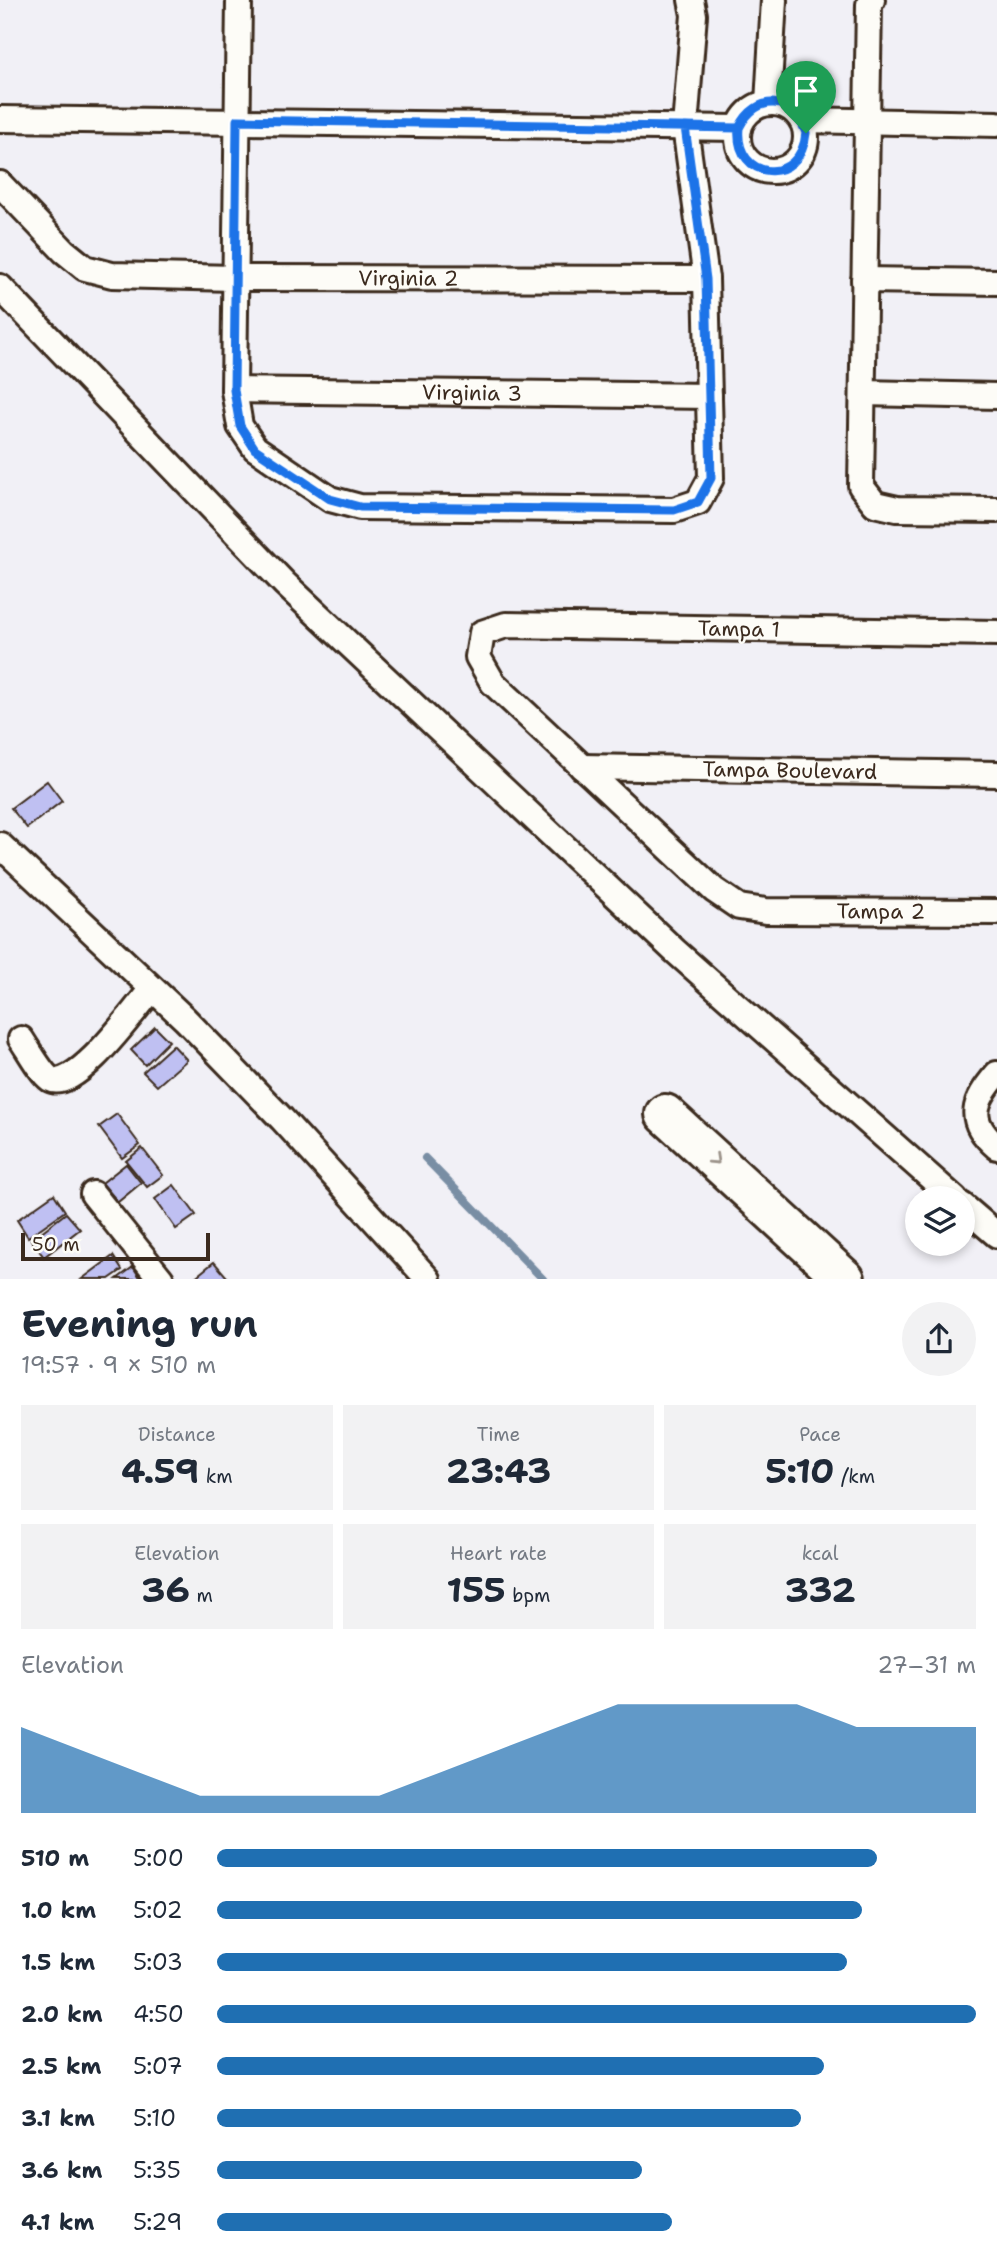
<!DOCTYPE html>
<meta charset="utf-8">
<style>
body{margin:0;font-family:"Shantell Sans",sans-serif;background:#f2f2f3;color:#1f2937;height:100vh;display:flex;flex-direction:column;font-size:26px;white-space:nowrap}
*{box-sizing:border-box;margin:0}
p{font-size:23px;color:#747a83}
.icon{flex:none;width:38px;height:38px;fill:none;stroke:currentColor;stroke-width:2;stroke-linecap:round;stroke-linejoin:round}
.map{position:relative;height:1279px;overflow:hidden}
.side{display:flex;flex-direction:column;background:#fff;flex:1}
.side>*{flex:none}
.buttons{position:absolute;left:905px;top:1186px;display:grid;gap:14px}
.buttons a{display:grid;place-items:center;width:70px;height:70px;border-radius:50%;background:#fff;box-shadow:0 4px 10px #0003;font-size:35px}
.scale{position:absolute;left:21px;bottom:18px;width:189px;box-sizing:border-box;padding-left:7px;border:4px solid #3b2a1e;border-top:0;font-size:19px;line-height:24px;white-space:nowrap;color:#3b2a1e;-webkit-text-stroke:5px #fdfcf7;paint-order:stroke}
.pin{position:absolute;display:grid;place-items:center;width:60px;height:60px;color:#fff;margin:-72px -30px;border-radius:50% 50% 50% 0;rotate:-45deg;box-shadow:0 0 7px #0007}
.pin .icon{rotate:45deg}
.round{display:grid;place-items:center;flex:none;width:74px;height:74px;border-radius:37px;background:#f2f2f3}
.head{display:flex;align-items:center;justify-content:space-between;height:119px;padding:0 21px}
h1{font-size:38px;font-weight:700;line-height:52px}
.figures{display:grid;grid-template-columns:repeat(3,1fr);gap:10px;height:119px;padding:7px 21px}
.figures div{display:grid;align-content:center;border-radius:0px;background:#f2f2f3;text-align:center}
.figures b{font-size:35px;font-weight:700}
.figures small{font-size:19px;font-weight:400}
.figures p{font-size:19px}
.chart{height:196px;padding:14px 21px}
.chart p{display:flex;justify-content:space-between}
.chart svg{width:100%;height:126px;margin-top:7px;fill:#1f6fb2;opacity:.7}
ul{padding:0 21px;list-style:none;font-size:23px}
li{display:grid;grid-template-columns:112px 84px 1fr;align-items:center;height:52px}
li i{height:18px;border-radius:9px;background:#1f6fb2}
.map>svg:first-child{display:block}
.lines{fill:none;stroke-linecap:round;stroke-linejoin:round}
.stream{stroke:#798ea4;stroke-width:8}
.building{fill:#bfc0f2;stroke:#3b2a1e;stroke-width:2}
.minor-casing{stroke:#3b2a1e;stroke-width:30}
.motorway-casing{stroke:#3b2a1e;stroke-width:44}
.minor{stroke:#fdfcf7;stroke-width:24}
.motorway{stroke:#fdfcf7;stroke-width:38}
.oneway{stroke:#9c938a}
.route-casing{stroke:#fff;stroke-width:14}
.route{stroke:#1a73e8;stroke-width:9}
.labels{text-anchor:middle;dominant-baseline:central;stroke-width:5;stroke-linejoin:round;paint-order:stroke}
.street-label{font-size:21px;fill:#3b2a1e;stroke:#fdfcf7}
</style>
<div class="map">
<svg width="997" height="1279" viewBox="0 0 997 1279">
<rect width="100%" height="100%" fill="#f1f0f6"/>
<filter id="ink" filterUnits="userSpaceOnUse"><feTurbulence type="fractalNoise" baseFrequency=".0143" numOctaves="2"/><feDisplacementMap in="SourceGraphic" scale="14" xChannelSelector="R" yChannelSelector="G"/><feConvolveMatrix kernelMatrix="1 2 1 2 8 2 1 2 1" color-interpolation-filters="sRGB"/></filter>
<g filter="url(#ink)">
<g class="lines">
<path class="stream" d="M 425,1158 L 543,1279"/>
</g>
<path class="building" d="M 47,781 L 62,801 L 27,828 L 11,808 Z
M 155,1027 L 169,1041 L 145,1065 L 131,1050 Z
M 173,1045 L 187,1060 L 157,1086 L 143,1072 Z
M 117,1114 L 140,1145 L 122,1158 L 99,1127 Z
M 142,1148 L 163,1175 L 147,1187 L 126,1161 Z
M 126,1164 L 141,1183 L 118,1202 L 102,1183 Z
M 174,1185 L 196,1215 L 176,1229 L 155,1199 Z
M 54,1194 L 65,1211 L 28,1237 L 17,1220 Z
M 66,1213 L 80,1229 L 44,1257 L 31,1240 Z
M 113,1256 L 122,1270 L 109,1279 L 82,1279 Z
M 214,1262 L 227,1277 L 224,1279 L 193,1279 Z
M 133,1267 L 141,1279 L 117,1279 Z"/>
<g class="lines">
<g class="minor-casing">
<g id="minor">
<path d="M 239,0 L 234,390 L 240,426 L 255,448 L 330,499 L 360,507 L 674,510 L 698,502 L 711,478 L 706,279 L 685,127 L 694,15 L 691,0"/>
<path d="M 872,0 L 869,4 L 861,486 L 875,504 L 897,509 L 997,510"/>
<path d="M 768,103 L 774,0"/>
<circle cx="772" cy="137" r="34"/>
<path d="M 0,119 L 739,128"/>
<path d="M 802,120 L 997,124"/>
<path id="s1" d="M 0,184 L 64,251 L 85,268 L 112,275 L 234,278 L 706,279"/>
<path d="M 864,280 L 997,282"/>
<path d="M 0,287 L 285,584 L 675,951 L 955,1199"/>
<path id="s2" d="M 234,390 L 709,396"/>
<path d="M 863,393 L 997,396"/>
<path id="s3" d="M 997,633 L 506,625 L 482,633 L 478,657 L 493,683 L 714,890 L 739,907 L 766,911 L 997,912"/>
<path id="s4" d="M 582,767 L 997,774"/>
<path d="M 0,845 L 185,1019 L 282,1119 L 428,1279"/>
<path d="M 21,1039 C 28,1049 41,1073 50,1079 C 76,1093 137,1006 152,989"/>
<path d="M 997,1074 C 973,1102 966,1121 997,1147"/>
<path d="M 93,1194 L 161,1279"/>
<path d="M 962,1205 L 997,1235"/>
</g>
</g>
<g class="motorway-casing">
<path id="motorway" d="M 665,1114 L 845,1279"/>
</g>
<use href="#minor" class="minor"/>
<use href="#motorway" class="motorway"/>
</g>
<defs><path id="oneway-chevron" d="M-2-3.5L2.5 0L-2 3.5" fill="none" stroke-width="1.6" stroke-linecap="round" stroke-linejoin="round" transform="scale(1.75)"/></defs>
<use class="oneway" href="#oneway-chevron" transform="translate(715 1160) rotate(43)"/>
</g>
<g class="lines" filter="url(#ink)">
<g class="route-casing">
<path id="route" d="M 806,133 C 793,96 757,92 739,128 L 237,120 L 234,390 L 240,426 L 255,449 L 330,499 L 360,507 L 674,510 L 698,502 L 711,478 L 706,279 L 685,127 L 739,128 C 734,181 801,187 806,133"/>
</g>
<use href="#route" class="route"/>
</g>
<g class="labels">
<g class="street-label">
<text stroke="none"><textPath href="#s1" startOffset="444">Virginia 2</textPath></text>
<text stroke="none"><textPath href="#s2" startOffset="238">Virginia 3</textPath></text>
<text transform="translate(739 629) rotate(1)">Tampa 1</text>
<text stroke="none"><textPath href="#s4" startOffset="208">Tampa Boulevard</textPath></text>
<text stroke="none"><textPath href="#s3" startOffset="1046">Tampa 2</textPath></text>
</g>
</g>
</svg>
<div class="buttons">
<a><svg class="icon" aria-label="layers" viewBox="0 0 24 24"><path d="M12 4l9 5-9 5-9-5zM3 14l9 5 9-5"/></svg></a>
</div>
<div class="scale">50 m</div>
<div class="pin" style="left:806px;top:133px;background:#1e9e55"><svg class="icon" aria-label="arrive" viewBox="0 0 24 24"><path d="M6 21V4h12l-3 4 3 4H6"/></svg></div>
</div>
<section class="side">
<div class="head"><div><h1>Evening run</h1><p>19:57 · 9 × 510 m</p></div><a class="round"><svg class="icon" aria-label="share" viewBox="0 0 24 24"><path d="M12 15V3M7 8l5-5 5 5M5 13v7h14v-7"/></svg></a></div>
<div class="figures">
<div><p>Distance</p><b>4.59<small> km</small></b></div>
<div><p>Time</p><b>23:43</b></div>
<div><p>Pace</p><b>5:10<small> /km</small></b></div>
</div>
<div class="figures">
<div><p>Elevation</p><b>36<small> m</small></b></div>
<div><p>Heart rate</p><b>155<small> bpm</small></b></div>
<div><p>kcal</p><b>332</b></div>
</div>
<div class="chart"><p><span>Elevation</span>27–31 m</p>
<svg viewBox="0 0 160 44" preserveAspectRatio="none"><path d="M0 44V14L10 22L20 30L30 38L40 38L50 38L60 38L70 30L80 22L90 14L100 6L110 6L120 6L130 6L140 14L150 14L160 14V44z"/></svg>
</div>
<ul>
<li><b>510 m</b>5:00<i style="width:87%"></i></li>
<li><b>1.0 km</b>5:02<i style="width:85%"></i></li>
<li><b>1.5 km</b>5:03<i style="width:83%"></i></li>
<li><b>2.0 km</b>4:50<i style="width:100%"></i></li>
<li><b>2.5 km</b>5:07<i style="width:80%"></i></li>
<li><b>3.1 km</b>5:10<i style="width:77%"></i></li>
<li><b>3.6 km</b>5:35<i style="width:56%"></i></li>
<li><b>4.1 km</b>5:29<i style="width:60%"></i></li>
</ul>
</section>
